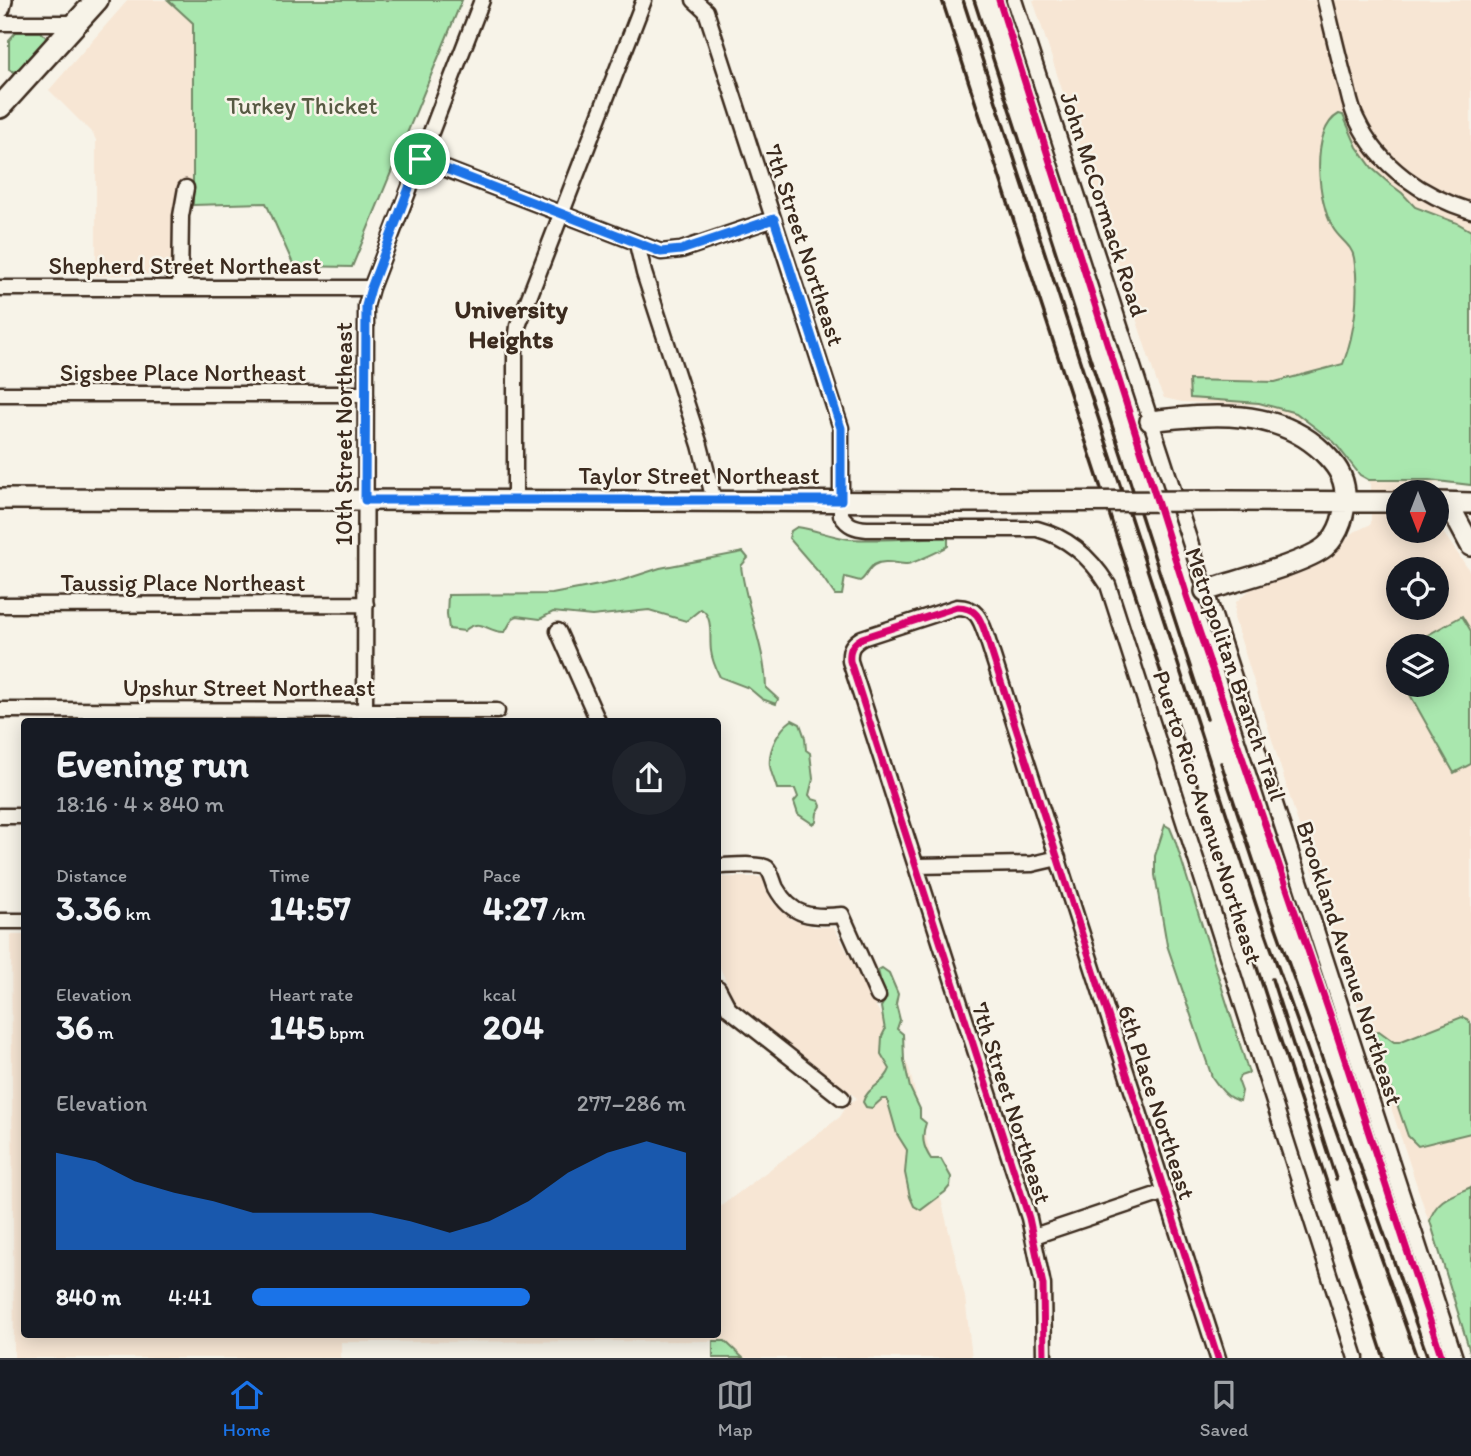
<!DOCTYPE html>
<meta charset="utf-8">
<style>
body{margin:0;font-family:Itim,sans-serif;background:#20242c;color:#f1f3f6;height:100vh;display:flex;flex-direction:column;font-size:26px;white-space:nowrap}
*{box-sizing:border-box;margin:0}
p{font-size:23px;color:#9ea1a6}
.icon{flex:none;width:38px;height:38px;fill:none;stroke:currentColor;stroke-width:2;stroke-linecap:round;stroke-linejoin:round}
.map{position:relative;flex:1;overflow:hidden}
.drawer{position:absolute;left:21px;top:718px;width:700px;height:620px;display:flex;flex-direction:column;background:#171b24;border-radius:7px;box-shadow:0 4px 18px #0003}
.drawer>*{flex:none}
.needle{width:46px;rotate:180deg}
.buttons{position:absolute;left:1386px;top:480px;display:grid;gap:14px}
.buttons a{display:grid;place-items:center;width:63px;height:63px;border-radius:50%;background:#171b24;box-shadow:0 4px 18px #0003;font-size:35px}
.pin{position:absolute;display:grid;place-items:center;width:60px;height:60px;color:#fff;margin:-30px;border:4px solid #fff;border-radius:50%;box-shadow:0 2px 7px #0007}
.round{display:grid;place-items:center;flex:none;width:74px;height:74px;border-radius:37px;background:#20242c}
.summary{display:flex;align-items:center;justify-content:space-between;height:119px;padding:0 35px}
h1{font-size:38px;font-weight:700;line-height:52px}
.figures{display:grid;grid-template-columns:repeat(3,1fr);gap:10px;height:119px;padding:7px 35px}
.figures div{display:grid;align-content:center}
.figures b{font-size:35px;font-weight:700}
.figures small{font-size:19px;font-weight:400}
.figures p{font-size:19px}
.chart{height:196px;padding:14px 35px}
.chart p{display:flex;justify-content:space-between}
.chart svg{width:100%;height:126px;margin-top:7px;fill:#1a73e8;opacity:.7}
ul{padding:0 35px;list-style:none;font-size:23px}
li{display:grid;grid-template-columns:112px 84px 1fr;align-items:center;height:52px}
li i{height:18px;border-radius:9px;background:#1a73e8}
.tab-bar{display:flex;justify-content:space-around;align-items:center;height:98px;border-top:2px solid #363941;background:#171b24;font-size:19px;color:#9ea1a6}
.tab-bar a{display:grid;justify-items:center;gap:4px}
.tab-bar .active{color:#1a73e8}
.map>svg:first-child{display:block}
.built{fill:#f7e6d4;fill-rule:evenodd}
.green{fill:#a9e7ae;stroke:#728866;stroke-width:2}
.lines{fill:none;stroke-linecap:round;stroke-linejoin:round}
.street-casing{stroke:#3b2a1e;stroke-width:19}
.secondary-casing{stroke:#3b2a1e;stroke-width:24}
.primary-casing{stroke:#3b2a1e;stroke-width:26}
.street{stroke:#f7f3e8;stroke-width:14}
.secondary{stroke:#f7f3e8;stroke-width:19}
.primary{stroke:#f7f3e8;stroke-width:21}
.rail{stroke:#3b2a1e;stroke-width:3.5}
.secondary-bridge-casing{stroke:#3b2a1e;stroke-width:24;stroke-linecap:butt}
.secondary-bridge{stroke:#f7f3e8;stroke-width:19}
.cycleway-casing{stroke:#f7f3e8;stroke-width:11}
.cycleway{stroke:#d6006c;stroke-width:7}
.route-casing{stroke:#fff;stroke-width:14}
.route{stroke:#1a73e8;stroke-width:9}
.labels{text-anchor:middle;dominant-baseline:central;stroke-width:5;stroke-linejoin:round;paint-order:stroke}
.park-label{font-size:24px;fill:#565942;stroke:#f7f3e8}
.street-label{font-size:24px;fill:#3b2a1e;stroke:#f7f3e8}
.neighbourhood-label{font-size:26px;font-weight:bold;fill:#3b2a1e;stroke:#f7f3e8}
</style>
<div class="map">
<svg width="1471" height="1358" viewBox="0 0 1471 1358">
<rect width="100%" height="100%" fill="#f7f3e8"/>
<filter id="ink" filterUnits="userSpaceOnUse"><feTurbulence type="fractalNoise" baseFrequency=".0143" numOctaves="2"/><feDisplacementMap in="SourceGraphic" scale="14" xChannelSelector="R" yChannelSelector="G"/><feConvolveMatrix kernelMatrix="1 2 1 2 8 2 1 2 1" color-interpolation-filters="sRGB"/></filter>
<g filter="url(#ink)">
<path class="built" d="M 128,0 L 168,0 L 193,23 L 193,205 L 188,215 L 187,273 L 96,276 L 96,140 L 93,134 L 49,90 Z
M 1033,0 L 1471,0 L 1471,483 L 1434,483 L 1435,492 L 1398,492 L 1398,530 L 1437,530 L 1437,513 L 1438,525 L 1471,573 L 1471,1349 L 1318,887 L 1234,618 L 1236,602 L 1251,589 L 1303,572 L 1331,558 L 1352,533 L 1371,524 L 1371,484 L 1330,439 L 1308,422 L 1259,405 L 1182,402 L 1164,398 L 1157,383 ZM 1398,569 L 1437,569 L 1437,607 L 1398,607 ZM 1398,646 L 1437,646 L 1437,684 L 1398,684 Z
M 718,877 L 762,877 L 766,889 L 773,903 L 791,919 L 814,927 L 834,927 L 909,1068 L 965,1297 L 972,1358 L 713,1358 L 713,1341 L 341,1342 L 341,1358 L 14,1358 L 11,935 L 24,935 L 24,1334 L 718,1334 L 718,1204 L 721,1206 L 840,1117 L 848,1104 L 857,1098 L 736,1004 L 718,963 Z"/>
<path class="green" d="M 168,0 L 462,0 L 352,267 L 294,266 L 266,203 L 193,205 L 193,23 Z
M 16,32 L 41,32 L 46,37 L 45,41 L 16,73 L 9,69 L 9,40 Z
M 1339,114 L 1343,115 L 1357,147 L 1373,169 L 1390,184 L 1402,193 L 1415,207 L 1457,223 L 1471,231 L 1471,485 L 1429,480 L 1369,480 L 1360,475 L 1334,442 L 1296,413 L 1259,403 L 1190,398 L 1189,380 L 1275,382 L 1343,364 C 1355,333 1360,292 1354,258 C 1352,245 1340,240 1333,228 C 1318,203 1309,130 1339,114 Z
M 797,527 C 815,529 831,537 850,539 C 882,541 916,538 948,537 L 948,546 C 944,549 912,564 907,564 C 896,564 885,559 874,565 C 867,569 867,577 860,581 L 845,577 L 842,595 L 835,595 L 821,575 L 789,538 L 791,531 Z
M 743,552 L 748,558 L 741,566 C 746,608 765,646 766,688 L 778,699 L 776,704 L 762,699 L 749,688 L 720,677 C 716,669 712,660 711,651 C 709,637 714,617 701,609 L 686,621 L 649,610 L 592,616 L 553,612 L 540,619 L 517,616 L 513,618 L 505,632 C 486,633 482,616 464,631 L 449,629 L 447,614 L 448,595 L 552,594 L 620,581 L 660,568 Z
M 1462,616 L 1471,631 L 1471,764 L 1454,773 L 1404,684 L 1437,684 L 1437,646 L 1408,646 Z
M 792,720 L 800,724 L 805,738 L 806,750 L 810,753 L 813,779 L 809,795 L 812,799 L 819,801 L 821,806 L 817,813 L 816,822 L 813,824 L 798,814 L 794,802 L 798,797 L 795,789 L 777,789 C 775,781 771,774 770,766 C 768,749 779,729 792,720 Z
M 1165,825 L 1170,828 L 1175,840 L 1249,1073 L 1240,1076 L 1238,1080 L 1242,1091 L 1240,1101 C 1227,1099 1219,1087 1212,1077 L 1167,945 L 1155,875 L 1155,856 Z
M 882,968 L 889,973 L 898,994 L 896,1004 L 900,1020 L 897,1029 L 903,1034 L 904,1060 L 910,1088 L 920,1109 L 920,1118 L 926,1123 C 921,1137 923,1147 931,1159 L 941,1159 L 951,1177 L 950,1186 L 945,1192 L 921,1210 L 914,1206 L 910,1197 L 905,1173 L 907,1150 L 897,1134 L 887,1099 L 882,1099 L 872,1108 L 866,1107 L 863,1102 C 867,1087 885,1084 890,1069 L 881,1054 L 882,1036 L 885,1030 L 881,1007 L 885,1000 L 878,970 Z
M 1462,1017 L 1467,1019 L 1471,1024 L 1471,1133 L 1418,1146 L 1408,1136 L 1390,1084 L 1375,1051 L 1373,1032 L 1379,1031 L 1394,1042 L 1399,1042 Z
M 1471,1187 L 1471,1355 L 1430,1221 C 1435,1199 1453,1195 1471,1187 Z
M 713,1341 L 725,1341 L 743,1358 L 713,1358 Z"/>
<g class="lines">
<g class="street-casing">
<path id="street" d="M 694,0 L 706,11 L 841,428 L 841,515 C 848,526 855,528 867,529 L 1037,529 C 1068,537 1091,558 1108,585 L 1356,1358
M 1014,0 L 1455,1358
M 1325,0 C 1332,28 1338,56 1346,84 C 1349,96 1351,109 1357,120 C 1379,167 1423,196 1471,211
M 0,23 L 77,23
M 420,159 L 661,252 L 681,250 L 773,219
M 637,244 L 644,273 L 700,445 L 714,500
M 0,288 L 371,288
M 180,288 L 181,216 L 186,188
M 0,394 L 366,394
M 515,500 L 515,350 L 518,326 L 644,0
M 0,605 L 366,604
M 558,631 L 598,721
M 0,710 L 497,711
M 365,721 L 366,306 L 371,288 L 482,0
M 0,816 L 24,816
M 718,866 C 727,866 760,863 767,868 C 772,873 773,882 776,888 C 792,917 812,918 842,915 L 878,996
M 916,866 L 1032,864 L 1058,858
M 0,921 L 24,921
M 718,988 L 729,1009 L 842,1098
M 1034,1236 L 1165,1192
M 1044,1358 L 1043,1285 L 1029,1218 L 850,661 C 849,649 852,644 862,638 L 957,607 C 978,607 981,621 987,638 L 1218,1358"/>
</g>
<g class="secondary-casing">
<path id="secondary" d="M 0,8 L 2,0
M 1150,421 C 1210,414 1276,407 1323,452 C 1335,464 1344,475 1345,493 C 1346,512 1340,534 1325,547 C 1304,564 1234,581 1205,591
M 0,499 L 964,502
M 1228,501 L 1398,502
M 1438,502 L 1471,503
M 1448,503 L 1471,546"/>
</g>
<g class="primary-casing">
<path id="primary" d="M 0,107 L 97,0"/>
</g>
<use href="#street" class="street"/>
<use href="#secondary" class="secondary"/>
<use href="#primary" class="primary"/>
<path class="rail" d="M 942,0 L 1384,1358
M 963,0 L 1258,911 L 1417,1358
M 974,0 L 1207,719
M 1221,763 L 1269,908 L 1428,1358
M 1272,979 L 1336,1179"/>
<g class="secondary-bridge-casing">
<path id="secondary-bridge" d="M 964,502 L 1228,501"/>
</g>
<use href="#secondary-bridge" class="secondary-bridge"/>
<g class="cycleway-casing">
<path id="cycleway" d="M 999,0 L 1187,596 L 1337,1035 L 1442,1358
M 1044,1358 L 1043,1285 L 1029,1218 L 850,661 C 849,649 852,644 862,638 L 957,607 C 978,607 981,621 987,638 L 1218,1358"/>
</g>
<use href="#cycleway" class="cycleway"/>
</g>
</g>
<g class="lines" filter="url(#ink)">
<g class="route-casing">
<path id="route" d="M 420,159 L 661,252 L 681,250 L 774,219 L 841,428 L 841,500 L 365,500 L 366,306 L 371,288 Z"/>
</g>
<use href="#route" class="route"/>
</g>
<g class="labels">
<g class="park-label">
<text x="302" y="105">Turkey Thicket</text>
</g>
<g class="street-label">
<text transform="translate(1104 204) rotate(72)">John McCormack Road</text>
<text transform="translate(805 245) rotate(72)">7th Street Northeast</text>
<text x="185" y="265">Shepherd Street Northeast</text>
<text x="183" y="372">Sigsbee Place Northeast</text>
<text transform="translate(343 434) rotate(-90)">10th Street Northeast</text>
<text x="699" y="475">Taylor Street Northeast</text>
<text x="183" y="582">Taussig Place Northeast</text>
<text transform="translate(1236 674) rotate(71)">Metropolitan Branch Trail</text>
<text x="249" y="687">Upshur Street Northeast</text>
<text transform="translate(1208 817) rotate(72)">Puerto Rico Avenue Northeast</text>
<text transform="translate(1350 963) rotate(72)">Brookland Avenue Northeast</text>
<text transform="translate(1157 1102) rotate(72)">6th Place Northeast</text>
<text transform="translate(1012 1103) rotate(72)">7th Street Northeast</text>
</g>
<g class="neighbourhood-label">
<text x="511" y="309">University<tspan x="511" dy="30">Heights</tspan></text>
</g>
</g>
</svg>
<div class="buttons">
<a><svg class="needle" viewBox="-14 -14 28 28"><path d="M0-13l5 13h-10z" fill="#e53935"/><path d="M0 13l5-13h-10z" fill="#9ea1a6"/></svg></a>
<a><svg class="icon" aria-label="locate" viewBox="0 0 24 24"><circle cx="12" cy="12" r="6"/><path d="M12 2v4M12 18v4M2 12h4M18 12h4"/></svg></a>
<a><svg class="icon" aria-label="layers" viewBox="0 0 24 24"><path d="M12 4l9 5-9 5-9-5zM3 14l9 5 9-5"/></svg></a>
</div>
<div class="pin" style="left:420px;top:159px;background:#1e9e55"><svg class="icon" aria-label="arrive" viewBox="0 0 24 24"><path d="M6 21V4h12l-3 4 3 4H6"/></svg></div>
<section class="drawer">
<div class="summary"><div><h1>Evening run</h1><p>18:16 · 4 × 840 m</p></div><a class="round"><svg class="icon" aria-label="share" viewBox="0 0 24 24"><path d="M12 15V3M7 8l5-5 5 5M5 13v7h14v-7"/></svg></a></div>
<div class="figures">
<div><p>Distance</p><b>3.36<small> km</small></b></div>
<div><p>Time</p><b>14:57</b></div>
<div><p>Pace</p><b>4:27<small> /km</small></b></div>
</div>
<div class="figures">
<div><p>Elevation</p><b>36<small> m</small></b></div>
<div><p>Heart rate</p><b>145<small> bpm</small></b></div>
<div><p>kcal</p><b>204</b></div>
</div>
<div class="chart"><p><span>Elevation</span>277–286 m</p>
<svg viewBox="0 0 160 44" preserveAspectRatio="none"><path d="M0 44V10L10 13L20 20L30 24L40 27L50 31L60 31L70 31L80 31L90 34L100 38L110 34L120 27L130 17L140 10L150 6L160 10V44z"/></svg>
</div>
<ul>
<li><b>840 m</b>4:41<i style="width:64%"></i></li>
</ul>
</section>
</div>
<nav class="tab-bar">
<a class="active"><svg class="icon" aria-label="home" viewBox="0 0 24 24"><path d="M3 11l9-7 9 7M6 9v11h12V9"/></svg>Home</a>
<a><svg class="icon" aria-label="map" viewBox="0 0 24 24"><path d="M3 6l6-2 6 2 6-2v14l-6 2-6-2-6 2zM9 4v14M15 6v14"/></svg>Map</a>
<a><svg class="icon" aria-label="saved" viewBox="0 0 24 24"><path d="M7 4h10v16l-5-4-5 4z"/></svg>Saved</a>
</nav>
